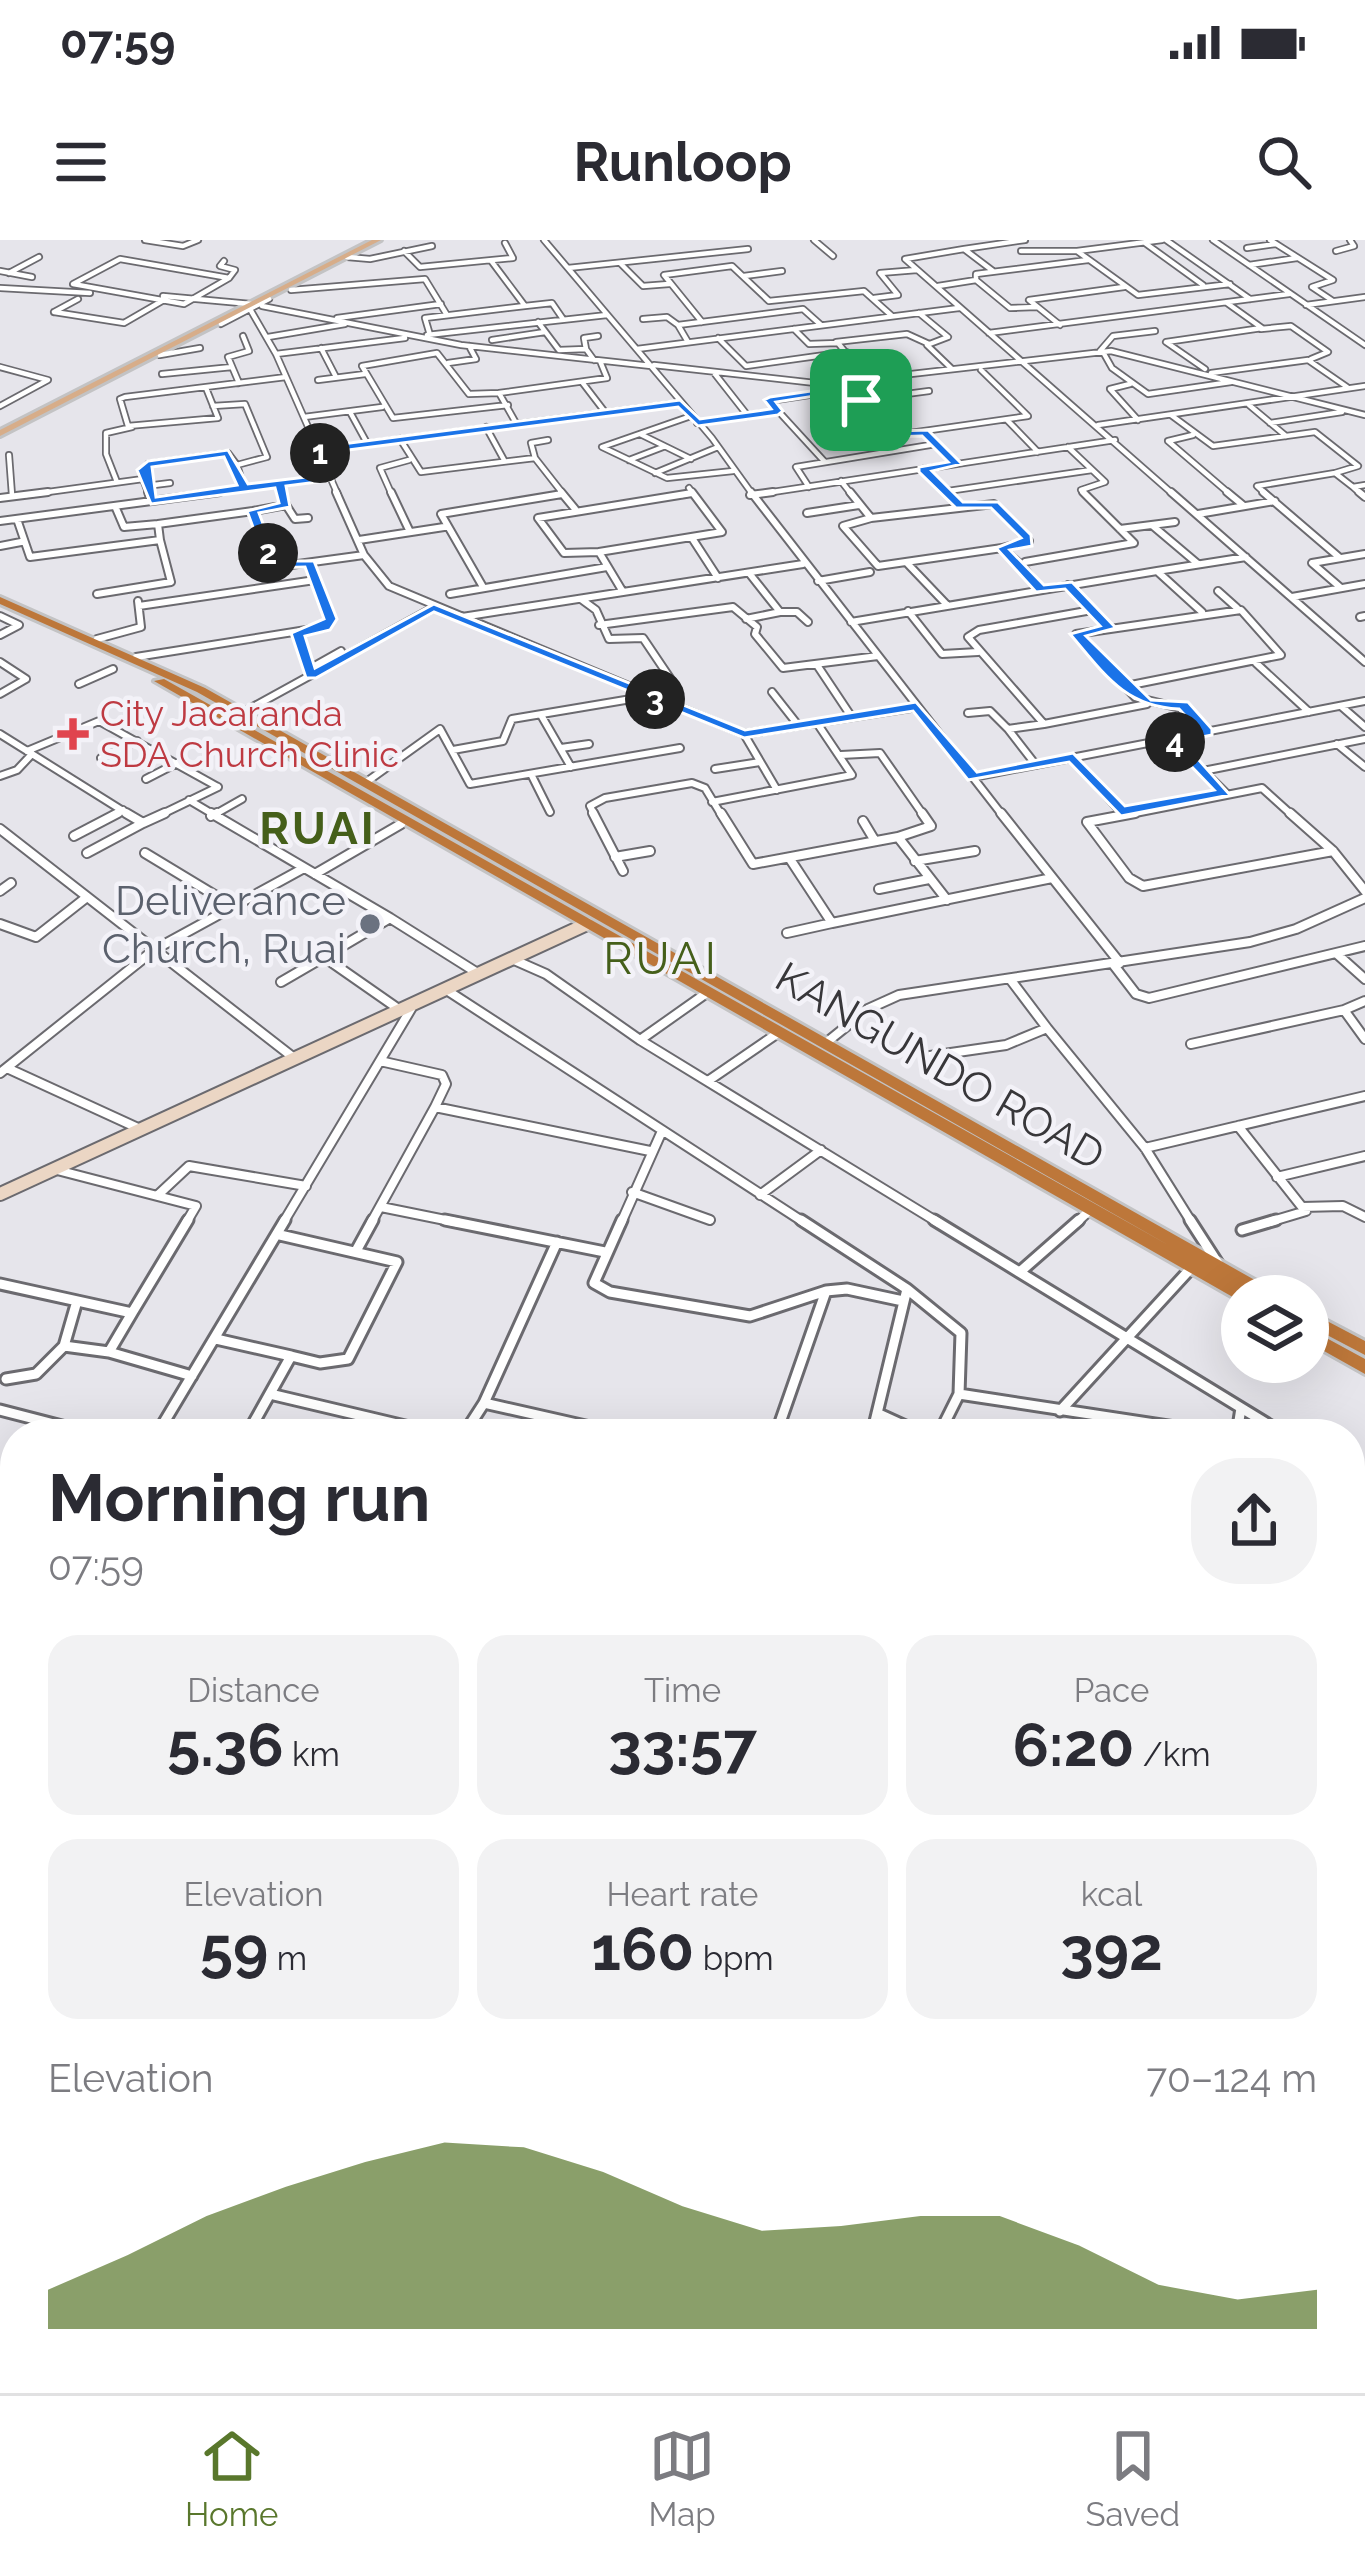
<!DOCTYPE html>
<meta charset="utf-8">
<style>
body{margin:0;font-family:Raleway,sans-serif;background:#f2f2f3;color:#2b2b33;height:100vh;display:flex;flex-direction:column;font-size:45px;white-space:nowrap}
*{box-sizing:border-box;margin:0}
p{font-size:39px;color:#7c7c81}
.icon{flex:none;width:66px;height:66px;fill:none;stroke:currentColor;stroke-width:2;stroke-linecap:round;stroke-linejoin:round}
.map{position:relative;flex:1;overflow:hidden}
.drawer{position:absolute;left:0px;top:1179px;width:1365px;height:975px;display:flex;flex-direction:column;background:#fff;border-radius:48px 48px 0 0;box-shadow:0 12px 48px #0002}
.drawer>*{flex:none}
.controls{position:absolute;left:1221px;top:1035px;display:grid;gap:24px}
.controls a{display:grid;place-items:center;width:108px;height:108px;border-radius:50%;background:#fff;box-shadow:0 12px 48px #0002;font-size:60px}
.pin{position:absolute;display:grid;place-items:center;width:102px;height:102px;color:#fff;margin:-51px;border-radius:24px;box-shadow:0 6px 18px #0006}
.km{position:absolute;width:60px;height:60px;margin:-30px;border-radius:50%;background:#222;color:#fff;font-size:33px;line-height:60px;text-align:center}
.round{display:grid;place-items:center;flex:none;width:126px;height:126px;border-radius:48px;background:#f2f2f3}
.overview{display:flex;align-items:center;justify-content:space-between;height:204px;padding:0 48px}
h1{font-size:66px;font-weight:700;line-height:90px}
.metrics{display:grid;grid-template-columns:repeat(3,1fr);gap:18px;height:204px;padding:12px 48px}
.metrics div{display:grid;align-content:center;border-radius:30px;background:#f2f2f3;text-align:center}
.metrics b{font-size:60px;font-weight:700}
.metrics small{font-size:33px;font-weight:400}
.metrics p{font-size:33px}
.chart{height:336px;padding:24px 48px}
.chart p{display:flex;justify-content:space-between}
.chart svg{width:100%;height:216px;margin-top:12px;fill:#59772c;opacity:.7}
.status{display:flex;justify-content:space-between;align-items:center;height:84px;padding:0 60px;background:#fff;direction:ltr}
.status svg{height:33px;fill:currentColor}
header{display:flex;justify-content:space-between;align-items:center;height:156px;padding:0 48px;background:#fff;font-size:54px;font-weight:700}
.dock{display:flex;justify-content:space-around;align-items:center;height:168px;border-top:3px solid #e1e1e2;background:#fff;font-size:33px;color:#7c7c81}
.dock a{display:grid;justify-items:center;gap:6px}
.dock .active{color:#59772c}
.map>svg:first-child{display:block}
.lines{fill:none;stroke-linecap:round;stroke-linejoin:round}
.street-far4-casing{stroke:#6b6a6f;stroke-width:8}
.street-far3-casing{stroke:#6b6a6f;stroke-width:10}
.street-far2-casing{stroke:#6b6a6f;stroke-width:12}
.street-far1-casing{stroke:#6b6a6f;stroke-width:15}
.street-casing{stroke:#6b6a6f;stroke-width:18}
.secondary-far1-casing{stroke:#6b6a6f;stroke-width:16}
.secondary-casing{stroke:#6b6a6f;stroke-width:24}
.primary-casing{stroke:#c3c3c4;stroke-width:6}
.highway-casing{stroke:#c3c3c4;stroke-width:6}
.street-far4{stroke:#fff;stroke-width:4.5}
.street-far3{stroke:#fff;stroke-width:6}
.street-far2{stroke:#fff;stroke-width:8}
.street-far1{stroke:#fff;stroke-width:9}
.street{stroke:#fff;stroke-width:12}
.secondary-far1{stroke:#ebd6c4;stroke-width:12}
.secondary{stroke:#ebd6c4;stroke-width:18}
.primary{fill:#d7ad89;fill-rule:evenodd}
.highway{fill:#bd773a;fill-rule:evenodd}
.route{fill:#1a73e8;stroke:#fff;stroke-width:3;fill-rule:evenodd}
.health-dot{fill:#e0444e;stroke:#f3f2f8;stroke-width:4.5}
.worship-dot{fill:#6b7280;stroke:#f3f2f8;stroke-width:4.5}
.labels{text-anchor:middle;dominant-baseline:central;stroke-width:9;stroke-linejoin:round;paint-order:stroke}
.far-health-label{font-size:36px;fill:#be3a42;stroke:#f3f2f8;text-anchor:start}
.worship-label{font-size:42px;fill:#5b616d;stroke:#f3f2f8;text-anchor:end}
.street-label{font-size:42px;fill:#38373a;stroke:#f3f2f8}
.far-district-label{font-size:45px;font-weight:bold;letter-spacing:3px;fill:#455f1a;stroke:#f3f2f8}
.neighbourhood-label{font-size:45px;letter-spacing:3px;fill:#455f1a;stroke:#f3f2f8}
</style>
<div class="status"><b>07:59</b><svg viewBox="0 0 49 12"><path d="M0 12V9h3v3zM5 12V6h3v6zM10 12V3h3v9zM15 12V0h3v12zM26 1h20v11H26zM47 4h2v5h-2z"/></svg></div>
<header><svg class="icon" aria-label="menu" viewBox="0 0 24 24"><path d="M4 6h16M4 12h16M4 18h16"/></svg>Runloop<svg class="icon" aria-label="search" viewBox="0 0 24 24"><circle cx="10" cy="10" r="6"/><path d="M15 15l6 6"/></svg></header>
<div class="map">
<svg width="1365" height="2153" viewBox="0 0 1365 2153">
<rect width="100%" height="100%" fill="#e6e5eb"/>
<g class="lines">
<g class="street-far4-casing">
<path id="street-far4" d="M 145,0 L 183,6 L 198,0
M 544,0 L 712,198 L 753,255
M 814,0 L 833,16
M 1162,0 L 1077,11 L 1138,55 L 1230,44
M 1166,0 L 1250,59
M 1213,0 L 1365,105
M 1270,0 L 1333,40 L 1312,47 L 1333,61
M 1145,3 L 1203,45
M 1247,8 L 1276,4
M 964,9 L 905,19 L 1174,255
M 404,11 L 420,27 L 513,18 L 505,3
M 1021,11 L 1077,11
M 1336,11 L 1354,6 L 1350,0
M 347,17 L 370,19 L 432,6
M 120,19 L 229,38 L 184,64 L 73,44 Z
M 224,21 L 220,26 L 235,30 L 229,38
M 492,22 L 525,66 L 552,63 L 563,79
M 620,23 L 643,46 L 669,44
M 1249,25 L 1297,18
M 568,28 L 748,9
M 0,31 L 32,37
M 993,31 L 964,9 L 1025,0
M 9,33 L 39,17
M 744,36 L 782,31
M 976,40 L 1010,68 L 1037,67
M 938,46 L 976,40 L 976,34 L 1088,20
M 0,48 L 90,53
M 291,50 L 425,39 L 447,75
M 163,56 L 251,64
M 874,58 L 898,55 L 880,33 L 917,30
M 1227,63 L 1262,88
M 1306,65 L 1365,57
M 262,66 L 461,105 L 651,126
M 250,69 L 276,114 L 338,255
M 54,72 L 124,83 L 162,61
M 54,72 L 78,59
M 919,73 L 948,97 L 927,105 L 952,129
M 337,78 L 441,64
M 643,79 L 667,77 L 678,85
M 538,82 L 559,110 L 586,109 L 594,120
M 702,82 L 664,35 L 732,26 L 769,61 L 864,51 L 892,76
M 221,84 L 269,59
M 1060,85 L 1029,60 L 1124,47
M 794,89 L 809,104 L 838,103 L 867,139
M 1261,89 L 1291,86 L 1328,112 L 1311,119
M 989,93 L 1289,54
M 427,95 L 607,75
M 430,95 L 425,78 L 525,66
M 268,97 L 345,84
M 718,98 L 746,126 L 846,112
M 492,100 L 545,92
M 688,102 L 678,85 L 803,69 L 821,85
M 836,102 L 907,94 L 929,104
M 321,108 L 336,137
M 586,109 L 584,98 L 598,96
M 637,109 L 959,68
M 1100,111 L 1113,96 L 1155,91
M 1103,112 L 1112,128 L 1148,154 L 1231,142
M 276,114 L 405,98
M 160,115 L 200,108
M 448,123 L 476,119 L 469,106
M 654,125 L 824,144 L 1111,111 L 1365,175
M 0,127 L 48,140 L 0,166
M 1205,129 L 1166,102 L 1262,88
M 1211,133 L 1308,120 L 1347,147
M 162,134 L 232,127
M 715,134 L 748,176
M 318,140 L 365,134
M 854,141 L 853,152 L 896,195 L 1028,176 L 981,130
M 582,142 L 605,172
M 239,143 L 228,117 L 249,111 L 243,96
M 1130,144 L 1110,149 L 1138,180
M 206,148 L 218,178 L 128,186 L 120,159 L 125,157 L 286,137
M 499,153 L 469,154 L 437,113 L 362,126 L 393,178 L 508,165
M 861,160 L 929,151
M 1249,165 L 1286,196
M 213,166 L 245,164 L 267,217 L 237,225 L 244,248
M 350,172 L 367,203
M 1171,175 L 1213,206 L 1315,192 L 1358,226 L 1335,233
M 691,176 L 602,207 L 667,238 L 733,231
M 304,177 L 382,167
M 1007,180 L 1038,212
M 516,183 L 499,153 L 607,138 L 600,121
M 697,183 L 778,171
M 1270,183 L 1342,172
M 1098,185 L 1365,146
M 486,187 L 504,220
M 924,192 L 956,224
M 640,194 L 691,219
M 1193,195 L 1168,201 L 1231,255
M 400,199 L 421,232 L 535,218 L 564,255
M 1068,207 L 1105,242 L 1081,250 L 1086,255
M 319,210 L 680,163
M 9,215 L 12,255
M 535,218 L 531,203 L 548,200
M 629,220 L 663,207
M 824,221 L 769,161 L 849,149
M 923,229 L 949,255
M 655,233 L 718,207
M 143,239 L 148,224 L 228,213 L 237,225
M 841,241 L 852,255
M 117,242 L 106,214 L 106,193 L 132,187
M 279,244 L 283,255
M 146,246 L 170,243
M 809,247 L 796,227 L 936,204
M 689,248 L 694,255
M 948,251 L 1092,230
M 26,255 L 143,239 L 149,255
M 197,255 L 329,237
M 392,255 L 380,228 L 409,220
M 682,255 L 692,253
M 753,255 L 1115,200
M 1267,255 L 1257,246 L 1335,233 L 1353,247
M 1362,255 L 1353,247 L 1365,245"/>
</g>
<g class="street-far3-casing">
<path id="street-far3" d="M 148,252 L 151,261
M 336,252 L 364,315 L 389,346 L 744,494 L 917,467
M 391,252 L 410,292
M 561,252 L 575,269
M 751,252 L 1003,576
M 850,252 L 871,278 L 994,264 L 1029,301 L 1002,308 L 1022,326
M 946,252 L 960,266
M 1171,252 L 1365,422
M 1227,252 L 1244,266
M 1263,252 L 1340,318
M 1359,252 L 1365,257
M 692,253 L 538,278 L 564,313 L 599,312 L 623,352 L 803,324
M 750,255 L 773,252
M 0,258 L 48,252
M 286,265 L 295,279 L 308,278
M 115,266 L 124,287 L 158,284
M 253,271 L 286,265 L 282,252
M 807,273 L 859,265
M 1198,274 L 1275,261
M 871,278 L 843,286 L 878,326 L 1002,308
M 17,279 L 30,317 L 160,300 L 171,342 L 97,354
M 0,281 L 220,252
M 1153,286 L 1198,324
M 1120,289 L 1175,282
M 692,298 L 718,338
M 160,300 L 158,284 L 253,271 L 276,327 L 364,315
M 359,300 L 444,287
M 0,306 L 21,302
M 599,312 L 722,292 L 692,252
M 907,323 L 947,365
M 818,341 L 870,332
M 1068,345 L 1110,388
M 483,347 L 441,274 L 562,254
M 1341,348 L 1312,323 L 1365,314
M 1041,350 L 1022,326 L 1025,322 L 1134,303 L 1083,252
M 1218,351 L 1237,368
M 450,354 L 607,327
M 1292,357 L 1365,344
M 581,359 L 596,370 L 609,399 L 643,398 L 674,444
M 1092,370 L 979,390 L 968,397 L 1044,484 L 1147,464
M 908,371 L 942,414 L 978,412
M 780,372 L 797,372 L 808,382
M 1202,372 L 1157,331 L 1246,317
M 0,376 L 19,385 L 0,395
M 462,377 L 623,352
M 1360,377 L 1365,376
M 746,379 L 780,372 L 749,333
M 851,382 L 1157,331
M 599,385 L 733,367 L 757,387 L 755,394 L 783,428 L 878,416
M 298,393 L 311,435
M 97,399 L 141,387 L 138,361
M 136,417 L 325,387 L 330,379 L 315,340 L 139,366
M 0,422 L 26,439 L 0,454
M 1256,423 L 1309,472
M 817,425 L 851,476
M 309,429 L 341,411
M 79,444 L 113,429
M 1126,446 L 1281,415 L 1241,370 L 1076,394 L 1135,457 L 1180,468 L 1207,492
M 772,452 L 798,485
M 1341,466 L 1365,487
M 242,473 L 433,368
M 968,473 L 990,471 L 1008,489
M 541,475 L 571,527
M 0,494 L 131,576
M 744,494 L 777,550
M 1171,499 L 1225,552
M 1337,504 L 1365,527
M 561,508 L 589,504
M 453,510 L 503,501 L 512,479 L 643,457
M 27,511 L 99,481 L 218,547
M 841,515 L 880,513 L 924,576
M 101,518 L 137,501
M 1073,518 L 1121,572
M 1036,525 L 1008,489 L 1044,484
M 715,529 L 760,522
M 1203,531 L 1365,499
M 531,534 L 550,572
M 0,536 L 17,530 L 32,514
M 973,537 L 1365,461
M 146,539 L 177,523
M 365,543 L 440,489 L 470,544 L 680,508
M 189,560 L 216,576
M 712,562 L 852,535 L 817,483
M 112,576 L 123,570
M 158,576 L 218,547
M 212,576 L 242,559
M 595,576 L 590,566 L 605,558 L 692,543 L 705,548 L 722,576
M 1120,576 L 1262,548 L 1293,576"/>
</g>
<g class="street-far2-casing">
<path id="street-far2" d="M 126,573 L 143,583 L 165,573
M 211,573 L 390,678 L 324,717 L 400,770
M 593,573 L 623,631
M 721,573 L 753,624 L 898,597 L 947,660
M 1001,573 L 1120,723
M 1135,573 L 1087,582 L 1129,638 L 1143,646 L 1333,611
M 1290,573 L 1333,611
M 211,576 L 217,573
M 863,581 L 875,601
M 0,589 L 294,818
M 74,596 L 118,573
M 898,597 L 931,586 L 922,573
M 1333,611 L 1365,651
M 87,613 L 143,583
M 145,613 L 231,665
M 615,617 L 650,611
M 790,619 L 832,683 L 1052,638
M 915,621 L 975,611
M 315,634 L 401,584
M 879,649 L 929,639
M 0,651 L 11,643
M 390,678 L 479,734
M 0,684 L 36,697 L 87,657
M 787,693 L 832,683
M 1337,714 L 1365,739
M 512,719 L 546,734 L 640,800 L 939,983
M 1113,724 L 1136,754 L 1149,758 L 1365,706
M 1010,739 L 1047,788
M 281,742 L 324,717
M 445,749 L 805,983
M 1365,761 L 1344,770 L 1365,799
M 640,800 L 708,752
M 827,802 L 868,769 L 899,755 L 1250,702 L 1296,689 L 1365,658
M 1191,804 L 1344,770
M 930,816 L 1006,805 L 1047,788 L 1145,908 L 1192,983
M 380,821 L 442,835 L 446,844 L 435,867
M 7,828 L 140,889
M 0,833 L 154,710 L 304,628
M 708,841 L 778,793
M 1238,886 L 1302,967 L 1343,966 L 1365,977
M 1145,908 L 1365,856
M 57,930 L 196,966 L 186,983
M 1277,937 L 1365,916
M 632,952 L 710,980
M 158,955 L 189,926 L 306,946
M 760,955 L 821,910
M 381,967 L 460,983
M 283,983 L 411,769
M 371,983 L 435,867 L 650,911
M 621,983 L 662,891
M 1076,983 L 1089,971
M 1266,983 L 1306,971"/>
</g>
<g class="street-far1-casing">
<path id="street-far1" d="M 445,980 L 605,1012
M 622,980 L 594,1043 L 610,1052 L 750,1076 L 826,1051
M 801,980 L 907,1049 L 872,1194
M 934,980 L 1284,1194
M 1190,980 L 1219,1025
M 1242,990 L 1276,980
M 280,995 L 397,1022 L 348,1119 L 320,1123 L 291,1116
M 356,1011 L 373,980
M 1021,1031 L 1079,980
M 0,1044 L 132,1073 L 109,1112 L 192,1136
M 907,1049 L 961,1093 L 959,1154
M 77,1061 L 64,1106 L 109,1112
M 132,1073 L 188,980
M 216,1099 L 291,1116 L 253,1184
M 6,1139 L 36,1134 L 64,1106
M 270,1154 L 439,1194
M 484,1163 L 621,1194
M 0,1170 L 93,1194
M 1060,1171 L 1193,1026
M 877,1173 L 923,1194
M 157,1194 L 285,980
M 464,1194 L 484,1163 L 557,1002
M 776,1194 L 826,1051 L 847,1049 L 903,1061
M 939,1194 L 959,1154 L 1214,1193 L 1238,1187 L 1241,1168
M 1350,1235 L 1365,1245
M 0,1271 L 15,1273
M 1350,1352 L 1365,1354
M 0,1435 L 9,1362 L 15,1359
M 1350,1449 L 1365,1432"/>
</g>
<g class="street-casing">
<path id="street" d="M 1350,1499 L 1365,1502
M 0,1579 L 15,1577
M 1350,1603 L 1365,1601
M 0,1641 L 15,1638
M 0,1849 L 15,1843
M 1350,1863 L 1365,1861
M 0,1930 L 15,1927
M 1350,1968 L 1365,2007
M 0,2091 L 15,2086
M 265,2139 L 265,2153
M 1191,2139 L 1195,2153
M 86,2153 L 88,2139
M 161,2153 L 164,2139
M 842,2153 L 956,2142"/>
</g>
<g class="secondary-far1-casing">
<path id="secondary-far1" d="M 0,954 L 587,684"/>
</g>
<g class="secondary-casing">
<path id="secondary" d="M 0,2073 L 15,2070
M 326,2139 L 326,2153"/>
</g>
<g class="primary-casing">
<path id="primary" d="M 372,0 L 381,0 L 0,196 L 0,190 Z"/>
</g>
<g class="highway-casing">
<path id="highway" d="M 0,357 L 205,448 L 1276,1052 L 1278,1056 L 1257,1056 L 1250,1052 L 1252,1056 L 1242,1056 L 1242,1061 L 1238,1060 L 154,441 L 164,439 L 1170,1006 L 197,452 L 0,364 Z
M 1308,1071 L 1365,1101 L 1365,1115 L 1308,1085 Z
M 1308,1088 L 1365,1119 L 1365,1134 L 1308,1102 Z"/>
</g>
<use href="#street-far4" class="street-far4"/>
<use href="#street-far3" class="street-far3"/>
<use href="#street-far2" class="street-far2"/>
<use href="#street-far1" class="street-far1"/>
<use href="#street" class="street"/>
<use href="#secondary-far1" class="secondary-far1"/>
<use href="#secondary" class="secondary"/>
<use href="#primary" class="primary"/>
<use href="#highway" class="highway"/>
</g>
<path class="route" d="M 845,146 L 897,191 L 928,190 L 962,224 L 932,231 L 963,262 L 998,262 L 1031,295 L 1032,306 L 1010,310 L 1044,345 L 1072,342 L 1116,388 L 1086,396 L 1151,460 L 1188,462 L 1212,489 L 1212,495 L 1182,501 L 1230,555 L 1121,576 L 1069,522 L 968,540 L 913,471 L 744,498 L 434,372 L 316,438 L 306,438 L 291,393 L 324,379 L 305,327 L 268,328 L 247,271 L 279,263 L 275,248 L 151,264 L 137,230 L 148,221 L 228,210 L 248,244 L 323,235 L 313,210 L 319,207 L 680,160 L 700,179 L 771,169 L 764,160 L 770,157 ZM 840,152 L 890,197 L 922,196 L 948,222 L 919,227 L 919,232 L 956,268 L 991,268 L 1021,298 L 996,308 L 1036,352 L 1065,349 L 1100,386 L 1070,394 C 1104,434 1125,467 1179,469 L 1198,489 L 1165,499 L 1214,550 L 1125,566 L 1073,513 L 977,532 L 916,462 L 745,490 L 434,364 L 315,428 L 305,396 L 330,390 L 337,379 L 314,321 L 277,321 L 259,273 L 290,267 L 286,246 L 333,240 L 325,213 L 678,167 L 698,186 L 778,175 L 783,171 L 776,162 ZM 224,217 L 237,245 L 156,257 L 152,227 Z"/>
<path class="health-dot" d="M67 476h12v12h12v12h-12v12h-12v-12h-12v-12h12z"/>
<circle class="worship-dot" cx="370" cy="684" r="12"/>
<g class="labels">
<g class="far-health-label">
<text x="100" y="473">City Jacaranda<tspan x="100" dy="41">SDA Church Clinic</tspan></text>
</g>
<g class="worship-label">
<text x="346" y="660">Deliverance<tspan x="346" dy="48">Church, Ruai</tspan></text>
</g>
<g class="street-label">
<text transform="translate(940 826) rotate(30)">KANGUNDO ROAD</text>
</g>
<g class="far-district-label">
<text x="318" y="588">RUAI</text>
</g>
<g class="neighbourhood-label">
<text x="661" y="718">RUAI</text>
</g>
</g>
</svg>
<div class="controls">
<a><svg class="icon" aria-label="layers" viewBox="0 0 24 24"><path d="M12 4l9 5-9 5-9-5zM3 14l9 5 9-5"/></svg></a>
</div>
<div class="pin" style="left:861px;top:160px;background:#1e9e55"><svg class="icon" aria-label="arrive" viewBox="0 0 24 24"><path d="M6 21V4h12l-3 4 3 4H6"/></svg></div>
<b class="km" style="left:320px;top:213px">1</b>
<b class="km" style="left:268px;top:313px">2</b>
<b class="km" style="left:655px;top:459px">3</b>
<b class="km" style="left:1175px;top:502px">4</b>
<section class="drawer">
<div class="overview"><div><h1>Morning run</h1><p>07:59</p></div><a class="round"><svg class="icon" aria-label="share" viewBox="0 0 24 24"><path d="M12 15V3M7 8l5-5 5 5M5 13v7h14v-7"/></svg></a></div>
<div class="metrics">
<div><p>Distance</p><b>5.36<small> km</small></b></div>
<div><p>Time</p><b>33:57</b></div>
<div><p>Pace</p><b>6:20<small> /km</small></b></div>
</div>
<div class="metrics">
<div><p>Elevation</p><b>59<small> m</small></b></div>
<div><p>Heart rate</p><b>160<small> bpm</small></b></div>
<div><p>kcal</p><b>392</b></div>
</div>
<div class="chart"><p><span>Elevation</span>70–124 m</p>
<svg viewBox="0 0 160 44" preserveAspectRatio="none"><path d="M0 44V36L10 29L20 21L30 15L40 10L50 6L60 7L70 12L80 19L90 24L100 23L110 21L120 21L130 27L140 35L150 38L160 36V44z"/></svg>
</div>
</section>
</div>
<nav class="dock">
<a class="active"><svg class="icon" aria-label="home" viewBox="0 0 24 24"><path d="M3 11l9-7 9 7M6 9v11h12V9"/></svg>Home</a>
<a><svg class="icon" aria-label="map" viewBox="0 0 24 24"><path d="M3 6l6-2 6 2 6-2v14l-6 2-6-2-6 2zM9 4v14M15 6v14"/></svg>Map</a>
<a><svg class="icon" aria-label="saved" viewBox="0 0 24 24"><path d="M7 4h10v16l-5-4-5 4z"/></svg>Saved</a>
</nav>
